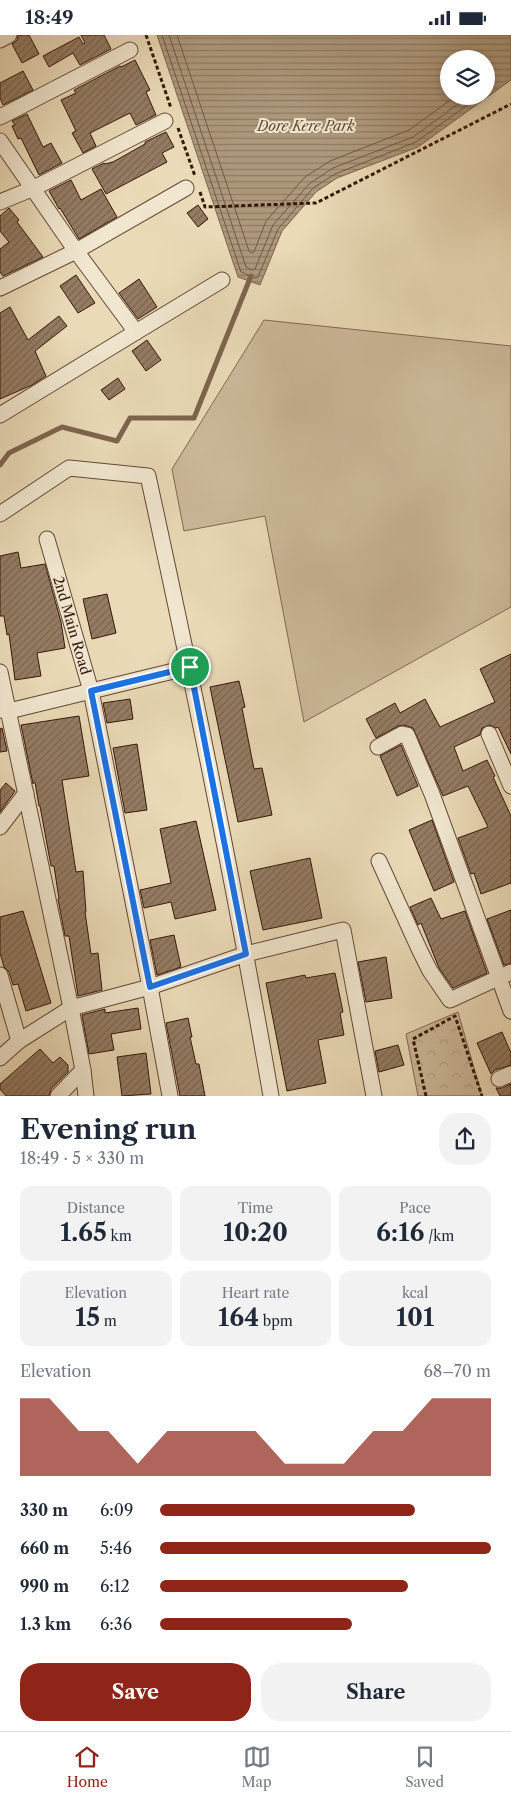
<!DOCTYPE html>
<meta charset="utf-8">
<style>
body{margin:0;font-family:"Libre Caslon Text",serif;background:#f2f2f3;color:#1f2937;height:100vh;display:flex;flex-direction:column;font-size:19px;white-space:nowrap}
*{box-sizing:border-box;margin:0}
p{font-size:16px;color:#747a83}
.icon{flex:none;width:28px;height:28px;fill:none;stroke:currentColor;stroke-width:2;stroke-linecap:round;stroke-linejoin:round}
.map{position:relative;height:1061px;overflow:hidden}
.sheet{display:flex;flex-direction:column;background:#fff;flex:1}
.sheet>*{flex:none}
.controls{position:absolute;left:440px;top:15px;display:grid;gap:10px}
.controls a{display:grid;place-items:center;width:55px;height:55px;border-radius:50%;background:#fff;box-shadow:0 2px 8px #0003;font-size:25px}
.pin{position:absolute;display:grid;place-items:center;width:42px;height:42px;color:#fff;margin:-21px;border:2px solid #fff;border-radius:50%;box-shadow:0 1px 5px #0007}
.round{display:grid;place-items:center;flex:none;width:52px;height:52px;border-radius:20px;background:#f2f2f3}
.summary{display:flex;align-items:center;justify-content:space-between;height:85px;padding:0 20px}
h1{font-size:28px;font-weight:700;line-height:38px}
.metrics{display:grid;grid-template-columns:repeat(3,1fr);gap:8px;height:85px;padding:5px 20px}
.metrics div{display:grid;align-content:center;border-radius:12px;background:#f2f2f3;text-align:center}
.metrics b{font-size:25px;font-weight:700}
.metrics small{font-size:14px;font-weight:400}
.metrics p{font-size:14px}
.chart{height:140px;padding:10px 20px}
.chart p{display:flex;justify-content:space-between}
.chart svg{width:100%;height:90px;margin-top:5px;fill:#8f2418;opacity:.7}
.primary-button{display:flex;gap:10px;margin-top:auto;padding:10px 20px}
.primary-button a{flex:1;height:58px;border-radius:20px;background:#8f2418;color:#fff;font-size:20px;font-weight:700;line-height:58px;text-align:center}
.primary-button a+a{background:#f2f2f3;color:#1f2937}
ul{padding:0 20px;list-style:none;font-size:16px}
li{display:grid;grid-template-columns:80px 60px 1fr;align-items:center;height:38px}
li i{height:12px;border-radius:6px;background:#8f2418}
.status{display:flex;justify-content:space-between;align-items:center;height:35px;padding:0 25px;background:#fff;direction:ltr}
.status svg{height:14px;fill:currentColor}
.tab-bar{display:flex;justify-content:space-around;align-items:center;height:70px;border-top:1px solid #e0e1e3;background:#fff;font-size:14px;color:#747a83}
.tab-bar a{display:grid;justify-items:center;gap:2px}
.tab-bar .on{color:#8f2418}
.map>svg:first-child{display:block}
.grass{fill:#ccb99a;stroke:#826852}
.forest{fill:url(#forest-crowns);stroke:#826852}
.water{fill:url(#water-rules);stroke:#7e644e;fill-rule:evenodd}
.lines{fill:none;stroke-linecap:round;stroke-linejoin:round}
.shore{stroke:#725843;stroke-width:1}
.stream{stroke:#7e644e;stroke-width:5}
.building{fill:url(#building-hatch);stroke:#37170a}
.street-casing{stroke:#644835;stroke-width:17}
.path{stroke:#37170a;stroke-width:3;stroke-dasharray:4 2.5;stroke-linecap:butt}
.street{stroke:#f1e7d0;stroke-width:15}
.route-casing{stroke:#fff;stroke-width:10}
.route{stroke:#1a73e8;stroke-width:6}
.labels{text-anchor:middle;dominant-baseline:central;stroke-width:4;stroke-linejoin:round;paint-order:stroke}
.park-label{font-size:14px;font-style:italic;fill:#644835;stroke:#f1e7d0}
.street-label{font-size:14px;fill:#37170a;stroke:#f1e7d0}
</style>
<div class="status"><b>18:49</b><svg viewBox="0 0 49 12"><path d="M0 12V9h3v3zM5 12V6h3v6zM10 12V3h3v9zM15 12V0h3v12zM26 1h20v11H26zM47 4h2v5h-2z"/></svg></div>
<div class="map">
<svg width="511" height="1061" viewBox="0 0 511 1061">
<defs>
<pattern id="forest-crowns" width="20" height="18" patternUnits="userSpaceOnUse" patternTransform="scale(1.25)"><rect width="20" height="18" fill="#ccb99a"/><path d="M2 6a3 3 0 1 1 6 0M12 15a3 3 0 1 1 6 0" fill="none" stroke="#b09e83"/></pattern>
<pattern id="water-rules" width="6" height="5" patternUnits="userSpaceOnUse" patternTransform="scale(1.25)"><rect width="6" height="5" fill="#ad987c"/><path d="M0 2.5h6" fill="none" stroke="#8e7b64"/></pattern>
<pattern id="building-hatch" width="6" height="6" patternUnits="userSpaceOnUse" patternTransform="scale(1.25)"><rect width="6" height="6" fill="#947c64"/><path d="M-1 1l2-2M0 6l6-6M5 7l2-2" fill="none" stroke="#7a6551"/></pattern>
</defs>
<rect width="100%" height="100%" fill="#eadab7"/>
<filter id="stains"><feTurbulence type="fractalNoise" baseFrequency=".004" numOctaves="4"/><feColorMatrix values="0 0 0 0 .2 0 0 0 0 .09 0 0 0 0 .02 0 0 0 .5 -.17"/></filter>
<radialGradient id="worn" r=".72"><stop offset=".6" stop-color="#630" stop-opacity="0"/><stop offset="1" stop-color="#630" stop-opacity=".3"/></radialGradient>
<path class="grass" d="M 264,285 L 511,311 L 511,572 L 304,687 L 265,481 L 184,496 L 172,434 Z"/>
<path class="forest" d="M 458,977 L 482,1061 L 418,1061 L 406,999 Z"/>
<path class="water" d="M 157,0 L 511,0 L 511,45 L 418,112 L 337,143 L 316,157 L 282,196 L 260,250 L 238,242 ZM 449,24 L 486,24 L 486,61 L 449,61 Z"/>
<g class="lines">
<path class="shore" d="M 162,0 L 241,237 L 255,243 L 258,242 L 278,194 L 313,153 L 335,139 L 416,107 L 480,61
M 169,0 L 246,232 L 252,235 L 255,234 L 273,190 L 309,149 L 333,133 L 413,102 L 469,61
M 177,0 L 249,216 L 251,218 L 254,217 L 266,186 L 305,142 L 330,126 L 409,95 L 456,61"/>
<path class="stream" d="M 0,430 L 9,418 L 62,392 L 117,406 L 130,383 L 194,383 L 251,241"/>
</g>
<path class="building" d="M 18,0 L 29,0 L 39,19 L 22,28 L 12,9 L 17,5 Z
M 81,0 L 104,0 L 111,14 L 80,30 L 73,18 L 49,32 L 43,21 L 79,2 L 83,9 L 85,8 Z
M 135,25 L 150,55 L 146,57 L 156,80 L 136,90 L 130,78 L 90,98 L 96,111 L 83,118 L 72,98 L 76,96 L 61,65 L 76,58 L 74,55 L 120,31 L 121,32 Z
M 23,36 L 33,55 L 3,70 L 0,63 L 0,48 Z
M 27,79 L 43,112 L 51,108 L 62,128 L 39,140 L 21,103 L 18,104 L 12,91 L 15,90 L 12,86 Z
M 166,97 L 174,112 L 162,118 L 167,127 L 106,159 L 92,134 L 104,128 L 105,129 L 113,127 L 145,109 L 145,107 Z
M 71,145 L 81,165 L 101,154 L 117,182 L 79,204 L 60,173 L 59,174 L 49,156 Z
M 198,170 L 208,184 L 198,192 L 187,178 Z
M 9,173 L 19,185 L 17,187 L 43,222 L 3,241 L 0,237 L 0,214 L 9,207 L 0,196 L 0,181 Z
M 76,240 L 95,268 L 78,278 L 60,251 Z
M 139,244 L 157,272 L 138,284 L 119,258 Z
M 10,272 L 28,305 L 59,281 L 67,291 L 35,316 L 46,341 L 32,350 L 0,364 L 0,278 Z
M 147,305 L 161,325 L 146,336 L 132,316 Z
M 118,343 L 125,354 L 109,365 L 101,355 Z
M 18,517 L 21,533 L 45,529 L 61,587 L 65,613 L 37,618 L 41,641 L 15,645 L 9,599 L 7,600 L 4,581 L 0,581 L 0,521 Z
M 107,559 L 116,598 L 92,604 L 83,564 Z
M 511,619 L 511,719 L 498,692 L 496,693 L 490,690 L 482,693 L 480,700 L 454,712 L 463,736 L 487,725 L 495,741 L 493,742 L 511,781 L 511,848 L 481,859 L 474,838 L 471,839 L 458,803 L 488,792 L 468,751 L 443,761 L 413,693 L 404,690 L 398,691 L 376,703 L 366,684 L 395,668 L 400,678 L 425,664 L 440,692 L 495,667 L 480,634 Z
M 239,646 L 245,672 L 242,673 L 254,734 L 262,733 L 272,780 L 238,787 L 210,652 Z
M 130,664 L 133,684 L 107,688 L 103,668 Z
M 79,681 L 89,741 L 62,745 L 76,837 L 83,836 L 86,877 L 85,877 L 91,919 L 98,918 L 102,955 L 78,961 L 69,901 L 65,901 L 58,864 L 59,864 L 54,831 L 51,831 L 40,771 L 39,771 L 35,747 L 33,749 L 21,690 Z
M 2,693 L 7,716 L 0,717 L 0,694 Z
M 137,709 L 147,775 L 125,778 L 113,713 Z
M 401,710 L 418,751 L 397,761 L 380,721 Z
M 6,748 L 15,756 L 0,777 L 0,755 Z
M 432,785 L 454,847 L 434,856 L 409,795 Z
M 196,786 L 216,875 L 175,884 L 171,867 L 144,873 L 140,855 L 171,848 L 160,794 Z
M 310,823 L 322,883 L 263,895 L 250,836 Z
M 431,863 L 441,884 L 465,876 L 487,938 L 453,953 L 439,933 L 421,888 L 418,890 L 410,872 Z
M 511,875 L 511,928 L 504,930 L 487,884 Z
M 23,876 L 51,968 L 26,976 L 18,949 L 13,950 L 9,937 L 4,932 L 0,918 L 0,882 Z
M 174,900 L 181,932 L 157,940 L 150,905 Z
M 386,922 L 392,963 L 366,967 L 358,927 Z
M 335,938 L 343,977 L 340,978 L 344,1000 L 318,1005 L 326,1048 L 287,1056 L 266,948 L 305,940 L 306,943 Z
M 138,973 L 141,994 L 111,999 L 114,1015 L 89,1019 L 82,980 L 105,974 L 105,978 Z
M 188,983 L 192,1002 L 190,1002 L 196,1029 L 199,1029 L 205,1061 L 180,1061 L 166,988 Z
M 502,997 L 511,1018 L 511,1030 L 495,1035 L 491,1039 L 477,1008 Z
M 398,1010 L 404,1030 L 379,1037 L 375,1016 Z
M 40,1014 L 53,1028 L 60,1022 L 68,1030 L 68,1037 L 51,1054 L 49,1061 L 6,1061 L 0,1054 L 0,1049 Z
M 146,1018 L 151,1059 L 122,1061 L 117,1022 Z
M 511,1049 L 511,1061 L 500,1061 L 496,1053 L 502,1053 Z"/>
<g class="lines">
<g class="street-casing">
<g id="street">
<path d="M 0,5 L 9,0"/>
<path d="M 0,82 L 130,15"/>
<path d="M 0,106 L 76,216 L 136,297 L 0,380"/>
<path d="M 0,167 L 34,153 L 165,86"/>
<path d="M 0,253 L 76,216 L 186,153"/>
<path d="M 136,297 L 222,245"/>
<path d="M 0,479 L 69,433 L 148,441 C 193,647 235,853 271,1061"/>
<path id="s1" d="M 47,504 L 91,656 L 150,952 L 170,1061"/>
<path d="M 0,637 L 71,973 L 83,1035 L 86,1061"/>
<path d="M 0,675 L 9,676 L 190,632"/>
<path d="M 489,699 L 511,751"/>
<path d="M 378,712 L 402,699 L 407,700 L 432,759 L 511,976"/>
<path d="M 0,792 L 26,758"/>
<path d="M 379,826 L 420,916 L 430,936 L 450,965 L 511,937"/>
<path d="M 0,940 L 19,1006"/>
<path d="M 0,1023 L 19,1006 L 71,973 L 150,952 L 246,919 L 343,895 L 374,1061"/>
<path d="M 499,1044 L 511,1039"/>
<path d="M 58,1061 L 83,1035"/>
</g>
</g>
<path class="path" d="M 146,0 L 171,73
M 178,93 L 195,141
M 200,157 L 205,172 L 316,168 L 511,69
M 426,1061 L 413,1004 L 455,981 L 482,1061"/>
<use href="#street" class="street"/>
</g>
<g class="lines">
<g class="route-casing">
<path id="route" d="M 190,632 L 246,919 L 150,952 L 91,656 Z"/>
</g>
<use href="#route" class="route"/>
</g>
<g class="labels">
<g class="park-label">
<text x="306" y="91">Dore Kere Park</text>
</g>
<g class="street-label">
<text stroke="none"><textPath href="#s1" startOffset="90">2nd Main Road</textPath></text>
</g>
</g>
<rect width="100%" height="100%" filter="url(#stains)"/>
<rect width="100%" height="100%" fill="url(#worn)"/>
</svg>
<div class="controls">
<a><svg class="icon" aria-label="layers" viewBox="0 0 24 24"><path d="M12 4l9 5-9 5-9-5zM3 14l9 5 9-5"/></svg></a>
</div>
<div class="pin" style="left:190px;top:632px;background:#1e9e55"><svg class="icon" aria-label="arrive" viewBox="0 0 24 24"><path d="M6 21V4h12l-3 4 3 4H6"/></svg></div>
</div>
<section class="sheet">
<div class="summary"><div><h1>Evening run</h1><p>18:49 · 5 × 330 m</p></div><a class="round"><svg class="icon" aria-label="share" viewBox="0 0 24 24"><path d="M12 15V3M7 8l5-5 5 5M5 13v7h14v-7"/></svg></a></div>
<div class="metrics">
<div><p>Distance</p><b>1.65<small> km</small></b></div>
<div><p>Time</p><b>10:20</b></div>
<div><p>Pace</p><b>6:16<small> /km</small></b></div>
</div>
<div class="metrics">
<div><p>Elevation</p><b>15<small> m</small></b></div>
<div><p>Heart rate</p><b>164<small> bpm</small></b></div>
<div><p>kcal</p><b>101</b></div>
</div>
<div class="chart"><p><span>Elevation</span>68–70 m</p>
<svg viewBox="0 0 160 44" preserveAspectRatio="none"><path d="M0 44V6L10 6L20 22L30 22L40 38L50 22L60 22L70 22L80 22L90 38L100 38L110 38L120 22L130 22L140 6L150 6L160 6V44z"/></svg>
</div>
<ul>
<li><b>330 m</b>6:09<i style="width:77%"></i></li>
<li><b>660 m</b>5:46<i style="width:100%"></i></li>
<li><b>990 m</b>6:12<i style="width:75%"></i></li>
<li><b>1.3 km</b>6:36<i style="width:58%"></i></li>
</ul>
<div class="primary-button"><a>Save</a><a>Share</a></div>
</section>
<nav class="tab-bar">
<a class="on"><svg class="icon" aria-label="home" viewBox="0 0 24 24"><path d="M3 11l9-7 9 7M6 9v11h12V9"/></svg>Home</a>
<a><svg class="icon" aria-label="map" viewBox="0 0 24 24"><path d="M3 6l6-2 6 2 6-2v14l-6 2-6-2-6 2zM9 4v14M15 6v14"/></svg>Map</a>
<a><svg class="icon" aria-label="saved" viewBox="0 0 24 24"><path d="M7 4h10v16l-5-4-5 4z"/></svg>Saved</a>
</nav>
